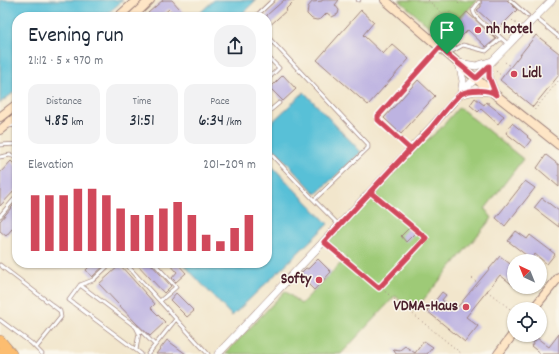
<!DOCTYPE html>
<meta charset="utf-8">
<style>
body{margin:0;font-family:Dekko,sans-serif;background:#f2f2f3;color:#1f2937;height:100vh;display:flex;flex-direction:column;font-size:15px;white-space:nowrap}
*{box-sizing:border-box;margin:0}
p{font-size:13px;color:#747a83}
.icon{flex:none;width:22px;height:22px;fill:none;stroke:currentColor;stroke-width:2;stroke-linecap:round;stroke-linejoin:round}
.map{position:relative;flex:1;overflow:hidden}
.drawer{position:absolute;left:12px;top:12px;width:260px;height:256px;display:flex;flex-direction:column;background:#fff;border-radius:16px;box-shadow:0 1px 3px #0004}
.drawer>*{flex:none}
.needle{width:26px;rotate:317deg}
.fabs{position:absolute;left:507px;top:254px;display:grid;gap:8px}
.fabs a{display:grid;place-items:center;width:40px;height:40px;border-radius:50%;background:#fff;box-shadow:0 1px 3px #0004;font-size:20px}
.pin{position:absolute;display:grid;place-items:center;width:34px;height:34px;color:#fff;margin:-41px -17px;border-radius:50% 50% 50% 0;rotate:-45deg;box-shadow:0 0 4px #0007}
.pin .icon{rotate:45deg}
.round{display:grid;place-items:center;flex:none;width:42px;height:42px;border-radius:16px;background:#f2f2f3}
.overview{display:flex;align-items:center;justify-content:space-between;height:68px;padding:0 16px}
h1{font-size:22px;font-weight:600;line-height:30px}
.metrics{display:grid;grid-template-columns:repeat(3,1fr);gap:6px;height:68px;padding:4px 16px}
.metrics div{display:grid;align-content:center;border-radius:10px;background:#f2f2f3;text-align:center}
.metrics b{font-size:17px;font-weight:600}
.metrics small{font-size:11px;font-weight:400}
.metrics p{font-size:11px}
.chart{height:112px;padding:8px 16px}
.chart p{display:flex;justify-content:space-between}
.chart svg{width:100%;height:72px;margin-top:4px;stroke:#d1495b;stroke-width:6}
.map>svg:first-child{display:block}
.green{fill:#9eca77;stroke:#747451}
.water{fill:#59c0d7;stroke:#527081}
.building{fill:#bdb3e1}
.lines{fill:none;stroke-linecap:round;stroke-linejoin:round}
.service-casing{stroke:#9e827c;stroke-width:4.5}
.tertiary-casing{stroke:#9e827c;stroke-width:8}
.secondary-casing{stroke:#9e827c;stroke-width:10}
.motorway-casing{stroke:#9e827c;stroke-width:12}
.path{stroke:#9e827c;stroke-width:1;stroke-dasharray:1 3;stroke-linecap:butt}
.service{stroke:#fff;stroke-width:3}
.tertiary{stroke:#fff;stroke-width:7}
.secondary{stroke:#fee5c5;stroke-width:8}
.motorway{stroke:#fcbd6f;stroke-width:11}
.route-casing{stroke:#fff;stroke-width:8}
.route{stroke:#d1495b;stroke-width:5}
.poi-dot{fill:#d1495b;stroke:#fbf7ec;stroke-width:1.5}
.labels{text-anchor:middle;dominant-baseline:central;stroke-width:3;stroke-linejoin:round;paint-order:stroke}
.poi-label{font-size:15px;font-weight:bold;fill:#4a1f2b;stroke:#fbf7ec;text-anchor:start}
</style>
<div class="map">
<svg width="559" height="354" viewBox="0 0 559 354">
<rect width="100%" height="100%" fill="#fbf7ec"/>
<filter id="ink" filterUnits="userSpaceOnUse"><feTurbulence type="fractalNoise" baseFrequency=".025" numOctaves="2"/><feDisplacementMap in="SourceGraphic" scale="8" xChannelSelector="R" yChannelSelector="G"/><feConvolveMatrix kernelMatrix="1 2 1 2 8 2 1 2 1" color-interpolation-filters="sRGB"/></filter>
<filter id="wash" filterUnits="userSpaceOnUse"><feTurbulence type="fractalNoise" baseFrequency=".012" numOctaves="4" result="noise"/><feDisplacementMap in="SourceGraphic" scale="16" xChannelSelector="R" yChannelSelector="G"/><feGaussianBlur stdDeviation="0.9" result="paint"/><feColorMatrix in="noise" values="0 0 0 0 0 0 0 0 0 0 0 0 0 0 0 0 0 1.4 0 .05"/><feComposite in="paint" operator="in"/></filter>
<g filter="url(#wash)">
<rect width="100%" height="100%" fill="#f2e6cc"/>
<path class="green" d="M 399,0 L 477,0 L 442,38 Z
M 459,107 L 523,159 L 485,209 L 492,218 L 414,311 L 395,296 L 341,354 L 225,354 L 285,291 L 301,304 L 346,258 L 328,242 L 418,148 L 440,129 Z"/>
<path class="water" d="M 0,0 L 123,0 L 104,17 L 17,17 L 17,90 L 0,103 Z
M 214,0 L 256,0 L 239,17 L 204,17 L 200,13 Z
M 304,92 L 361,152 L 316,194 L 267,141 L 267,127 Z
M 267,161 L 328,224 L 232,316 L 182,263 L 267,263 Z"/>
<g id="blocks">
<path class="building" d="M 163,0 L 172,0 L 187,17 L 177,17 L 169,9 L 160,17 L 146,17 L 149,14 L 148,13 Z
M 284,0 L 295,0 L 286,9 L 287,10 L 267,28 L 267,15 Z
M 322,0 L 339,0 L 335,5 L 339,10 L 338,14 L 332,17 L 327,13 L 321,19 L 317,20 L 312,19 L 307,14 L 308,7 L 312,2 L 322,1 Z
M 481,0 L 507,0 L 517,10 L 498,29 L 477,10 L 481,7 Z
M 361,10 L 374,22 L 363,35 L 383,54 L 392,44 L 409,59 L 368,105 L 317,60 Z
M 467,12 L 496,39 L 486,47 L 468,30 L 458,40 L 449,31 Z
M 536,35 L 559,53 L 559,75 L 533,107 L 500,80 Z
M 283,75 L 296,89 L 283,101 L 270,88 Z
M 418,80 L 435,96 L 401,134 L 384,118 Z
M 475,98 L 484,105 L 486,102 L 504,116 L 498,124 L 481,109 L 478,112 L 470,105 Z
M 512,123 L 528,136 L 527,137 L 531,140 L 525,148 L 506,133 L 508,130 L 507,129 Z
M 546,155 L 559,165 L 559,187 L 537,168 Z
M 11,161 L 17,167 L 17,188 L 0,206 L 0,173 Z
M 525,181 L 535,188 L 505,226 L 496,218 Z
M 542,198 L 559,211 L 559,227 L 534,208 Z
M 17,201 L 17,223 L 6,236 L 0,231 L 0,221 Z
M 409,228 L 415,233 L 406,242 L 401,236 Z
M 516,231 L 527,239 L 530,235 L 555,254 L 547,264 L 535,254 L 531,259 L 508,241 Z
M 500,256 L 514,267 L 514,286 L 500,275 L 466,317 L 478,326 L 465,342 L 427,311 L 442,292 L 446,295 L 442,300 L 455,310 Z
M 318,259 L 331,272 L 314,290 L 299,275 L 306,268 L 308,269 Z
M 93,263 L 107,263 L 92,277 L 86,270 Z
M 136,263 L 150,263 L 171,286 L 164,293 Z
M 169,263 L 177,263 L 186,273 L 176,282 L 172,278 L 177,272 Z
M 120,265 L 155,304 L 151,308 L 165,322 L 150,336 L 137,324 L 99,284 Z
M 176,293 L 194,311 L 187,317 L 170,300 Z
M 559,334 L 559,354 L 541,354 L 531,346 L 537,338 L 549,347 Z
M 167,340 L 186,354 L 156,354 Z
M 424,341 L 433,347 L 427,354 L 396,354 L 393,349 L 400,350 L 405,346 L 415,353 Z"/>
</g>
</g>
<g filter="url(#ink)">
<use href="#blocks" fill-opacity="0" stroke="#9e827c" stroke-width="1"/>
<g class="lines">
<g class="service-casing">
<path id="service" d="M 358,0 L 359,0
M 510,0 L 528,16
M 479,2 L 473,10 C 475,21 494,30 501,38
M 255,17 L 273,0
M 536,18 L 559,37
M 267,36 L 368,144 L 368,148 L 314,200 L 267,150
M 447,54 L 463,45 L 486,51 L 501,38 L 508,44
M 267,56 L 279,68 L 267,80
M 267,113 L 279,103
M 9,126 L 17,125
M 0,145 L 17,144
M 410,149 L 379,120 L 378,116 L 439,48
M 0,157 L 10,155 L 17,158
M 314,200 L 339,225
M 0,216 L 17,196
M 125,263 L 208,354
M 154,263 L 176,287 L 160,301
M 0,265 L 60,311 L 61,317 L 36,348
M 80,285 L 136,327 L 139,333 L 136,350 L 69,300 L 80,285 L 93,280 L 111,263
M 0,320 L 31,343 L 42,354
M 138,328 L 155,345
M 136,350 L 141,354
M 148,354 L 176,319"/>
</g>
<g class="tertiary-casing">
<path id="tertiary" d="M 459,63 L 476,66 L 492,61
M 459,63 L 463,81 L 461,94
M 489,66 L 489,77 L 496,95
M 461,94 L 475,91 L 493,92
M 218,354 L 432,126 L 467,87 L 552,0"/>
</g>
<g class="secondary-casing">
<path id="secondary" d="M 385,0 L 481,83 L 559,145
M 118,17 L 137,0
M 132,17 L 150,0
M 0,117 L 17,104
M 0,130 L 17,116
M 533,309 L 559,277
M 498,354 L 514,333"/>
</g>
<g class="motorway-casing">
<path id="motorway" d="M 0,341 L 11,354
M 0,353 L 1,354"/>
</g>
<path class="path" d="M 428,0 L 443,14 L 446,15 L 449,13 L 462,0
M 512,20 L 515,23 L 519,24
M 505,62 L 511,67
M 496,71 L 503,77
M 488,103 L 489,100
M 532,113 L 559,80
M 516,127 L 519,124
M 376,196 L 426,238 L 380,288
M 329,246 L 462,354
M 472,278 L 477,283
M 487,291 L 514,312"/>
<use href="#service" class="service"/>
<use href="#tertiary" class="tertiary"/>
<use href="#secondary" class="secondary"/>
<use href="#motorway" class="motorway"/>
</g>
</g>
<g class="lines" filter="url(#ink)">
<g class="route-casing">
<path id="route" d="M 447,54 L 440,47 L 378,116 L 378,120 L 410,149 L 370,192 L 426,238 L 379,288 L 324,242 C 359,204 395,166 431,128 C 437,121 455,97 461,94 C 471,89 489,89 496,95 L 489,77 L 489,66 L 476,78 L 447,54"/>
</g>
<use href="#route" class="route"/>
</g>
<g class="poi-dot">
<circle cx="478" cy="30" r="4"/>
<circle cx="514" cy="74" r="4"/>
<circle cx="319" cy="280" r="4"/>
<circle cx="466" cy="307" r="4"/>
</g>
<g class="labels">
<g class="poi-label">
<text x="486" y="30">nh hotel</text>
<text x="522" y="74">Lidl</text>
<text x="311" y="280" text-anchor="end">Softy</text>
<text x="458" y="307" text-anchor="end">VDMA-Haus</text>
</g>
</g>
</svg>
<div class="fabs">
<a><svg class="needle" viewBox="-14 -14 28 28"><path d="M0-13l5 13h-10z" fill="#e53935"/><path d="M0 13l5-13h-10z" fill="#747a83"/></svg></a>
<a><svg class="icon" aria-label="locate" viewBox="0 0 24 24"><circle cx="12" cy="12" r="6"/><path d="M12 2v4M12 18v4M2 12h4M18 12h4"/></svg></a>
</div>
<div class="pin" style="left:447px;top:54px;background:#1e9e55"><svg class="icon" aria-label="arrive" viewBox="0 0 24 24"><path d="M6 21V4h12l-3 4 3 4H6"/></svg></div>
<section class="drawer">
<div class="overview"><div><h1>Evening run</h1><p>21:12 · 5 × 970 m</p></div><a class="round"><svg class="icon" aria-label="share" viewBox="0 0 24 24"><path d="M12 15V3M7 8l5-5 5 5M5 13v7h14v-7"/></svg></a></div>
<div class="metrics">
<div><p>Distance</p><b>4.85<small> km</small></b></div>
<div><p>Time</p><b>31:51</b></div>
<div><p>Pace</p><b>6:34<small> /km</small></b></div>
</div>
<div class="chart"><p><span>Elevation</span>201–209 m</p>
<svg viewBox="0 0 160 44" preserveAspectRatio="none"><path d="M5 44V10M15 44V10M25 44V10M35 44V6M45 44V6M55 44V10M65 44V18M75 44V22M85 44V22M95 44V18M105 44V14M115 44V22M125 44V34M135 44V38M145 44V30M155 44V22"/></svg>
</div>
</section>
</div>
